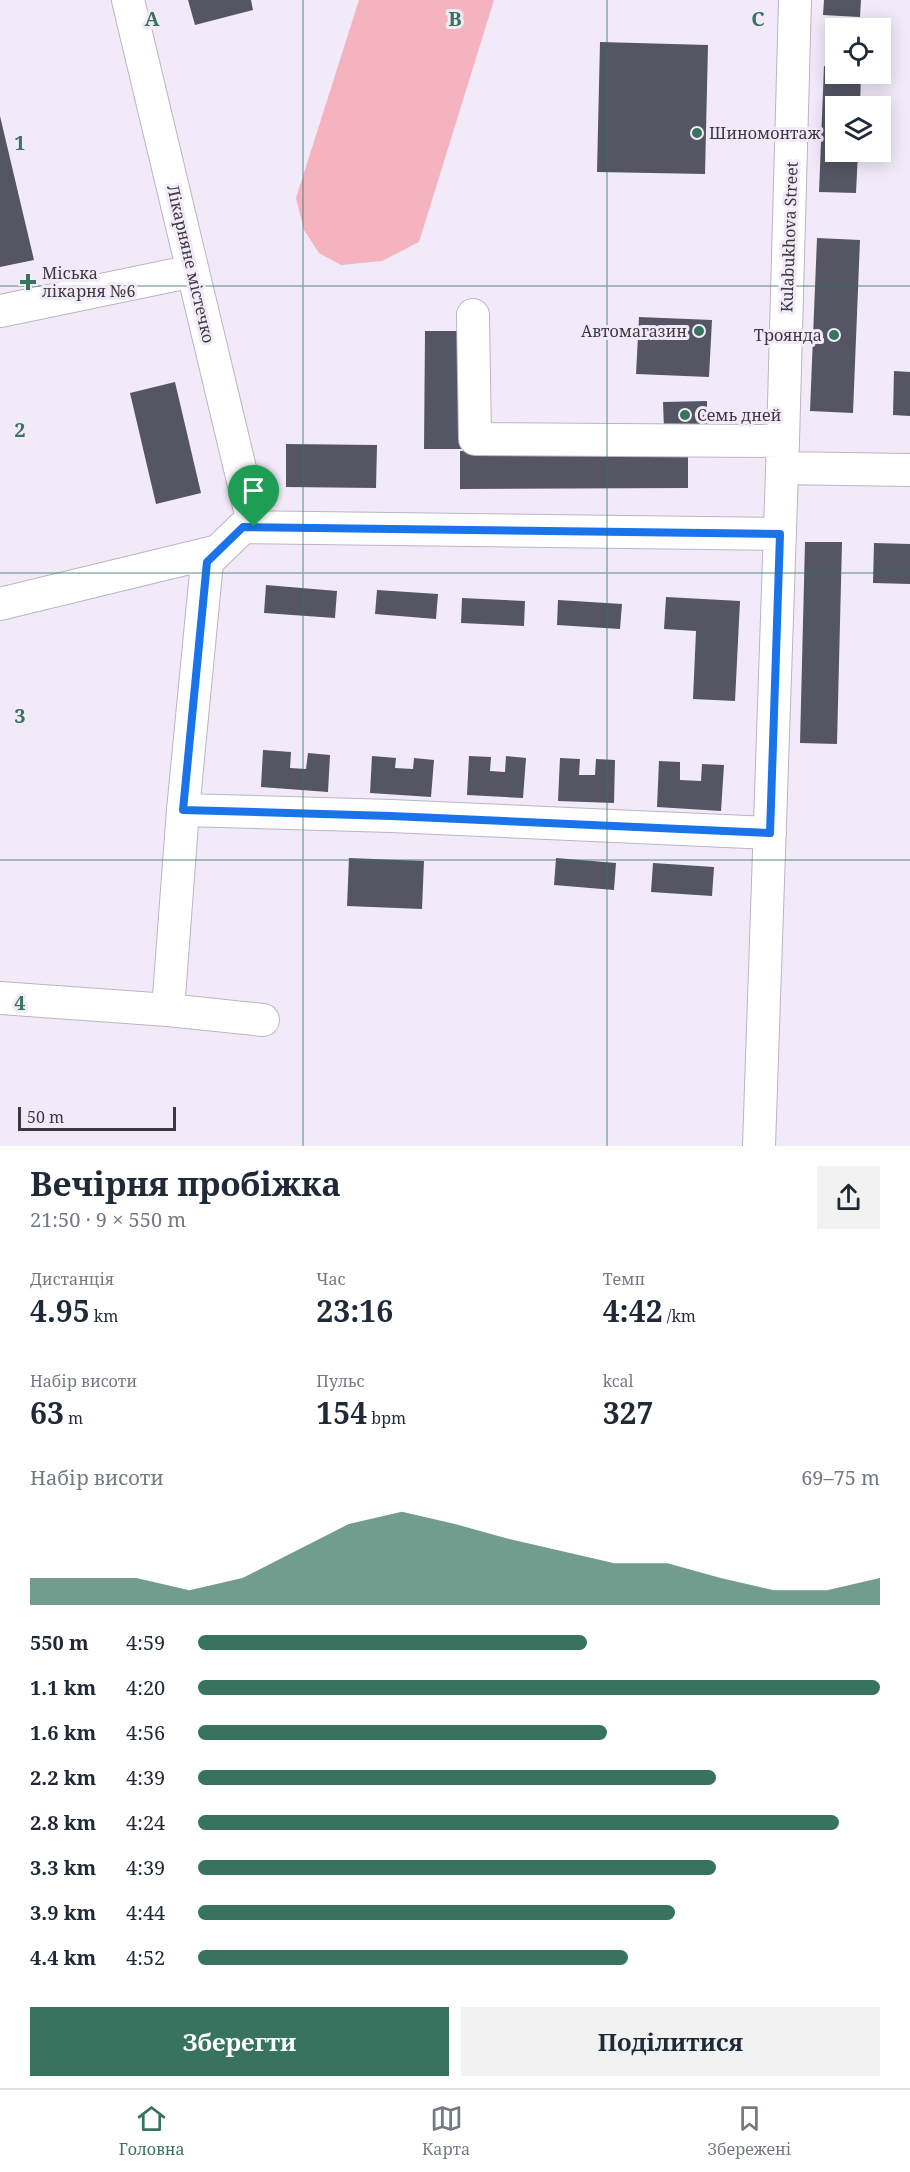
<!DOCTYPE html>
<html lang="uk">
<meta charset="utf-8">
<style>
body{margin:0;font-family:"Noto Serif",serif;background:#f2f2f3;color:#1f2937;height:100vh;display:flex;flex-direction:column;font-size:22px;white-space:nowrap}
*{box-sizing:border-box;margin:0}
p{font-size:20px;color:#747a83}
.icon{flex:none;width:33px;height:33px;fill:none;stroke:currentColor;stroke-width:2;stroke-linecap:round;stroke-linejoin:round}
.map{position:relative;height:1146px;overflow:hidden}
.panel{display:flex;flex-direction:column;background:#fff;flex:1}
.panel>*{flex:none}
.buttons{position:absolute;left:825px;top:18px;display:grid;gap:12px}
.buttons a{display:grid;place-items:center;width:66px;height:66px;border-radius:0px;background:#fff;box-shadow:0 3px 15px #0003;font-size:30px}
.scale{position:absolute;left:18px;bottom:15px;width:158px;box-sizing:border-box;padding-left:6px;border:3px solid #3c393f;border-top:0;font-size:16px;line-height:21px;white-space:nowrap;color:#3c393f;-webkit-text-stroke:4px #f2eaf9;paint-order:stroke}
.pin{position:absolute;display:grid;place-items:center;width:51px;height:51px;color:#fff;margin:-62px -26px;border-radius:50% 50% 50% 0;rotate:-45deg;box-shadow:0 0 6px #0007}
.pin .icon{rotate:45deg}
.round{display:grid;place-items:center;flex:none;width:63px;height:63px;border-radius:0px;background:#f2f2f3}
.summary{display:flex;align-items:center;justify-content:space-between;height:102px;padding:0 30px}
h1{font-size:33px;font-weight:700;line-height:45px}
.metrics{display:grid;grid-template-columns:repeat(3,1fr);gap:9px;height:102px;padding:6px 30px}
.metrics div{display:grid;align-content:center}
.metrics b{font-size:30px;font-weight:700}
.metrics small{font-size:16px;font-weight:400}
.metrics p{font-size:16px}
.chart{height:168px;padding:12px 30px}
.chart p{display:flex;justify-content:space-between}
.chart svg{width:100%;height:108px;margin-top:6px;fill:#37735e;opacity:.7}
.button{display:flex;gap:12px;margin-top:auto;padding:12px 30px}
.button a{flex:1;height:69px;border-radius:0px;background:#37735e;color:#fff;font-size:24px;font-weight:700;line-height:69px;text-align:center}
.button a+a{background:#f2f2f3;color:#1f2937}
ul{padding:0 30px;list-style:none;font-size:20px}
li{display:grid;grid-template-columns:96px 72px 1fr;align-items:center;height:45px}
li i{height:15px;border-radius:8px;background:#37735e}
.tabs{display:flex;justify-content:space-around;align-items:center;height:84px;border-top:2px solid #e0e1e3;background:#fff;font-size:16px;color:#747a83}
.tabs a{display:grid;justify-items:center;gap:3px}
.tabs .selected{color:#37735e}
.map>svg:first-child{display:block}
.green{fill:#f5b2bf}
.building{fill:#545663}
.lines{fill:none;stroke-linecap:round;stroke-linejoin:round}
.minor-casing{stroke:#bcb4c2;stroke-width:34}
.minor{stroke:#fff;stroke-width:32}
.route-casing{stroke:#fff;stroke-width:12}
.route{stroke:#1a73e8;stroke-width:8}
.grid{fill:none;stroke:#37735e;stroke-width:1.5;stroke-opacity:0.55}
.poi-dot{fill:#37735e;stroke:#f2eaf9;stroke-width:2}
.labels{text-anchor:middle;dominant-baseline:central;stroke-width:6;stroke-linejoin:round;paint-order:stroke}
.poi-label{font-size:16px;fill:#3c393f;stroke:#f2eaf9;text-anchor:start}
.street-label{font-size:16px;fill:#3c393f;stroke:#f2eaf9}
.grid-label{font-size:20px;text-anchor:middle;font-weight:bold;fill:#37735e;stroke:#f2eaf9;stroke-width:6;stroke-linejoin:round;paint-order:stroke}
</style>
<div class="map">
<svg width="910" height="1146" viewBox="0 0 910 1146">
<rect width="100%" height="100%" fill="#f2eaf9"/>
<path class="green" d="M 359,0 L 494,0 L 419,242 L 382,261 L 341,265 L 319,253 L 304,230 L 296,198 Z"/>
<path class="building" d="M 188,0 L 251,0 L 253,10 L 195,25 Z
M 824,0 L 861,0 L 860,17 L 823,15 Z
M 600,42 L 708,45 L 705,174 L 597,172 Z
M 824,66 L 836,66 L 836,74 L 861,74 L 860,106 L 836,106 L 836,152 L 858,152 L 856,193 L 819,192 Z
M 0,116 L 34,260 L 0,267 Z
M 817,238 L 860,240 L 853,413 L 810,411 Z
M 639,317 L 712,320 L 709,377 L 636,374 Z
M 425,331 L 465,331 L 465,449 L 424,449 Z
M 894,371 L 910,372 L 910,416 L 893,415 Z
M 175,382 L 201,493 L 156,504 L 130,393 Z
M 707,401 L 707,429 L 664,429 L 663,402 Z
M 286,444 L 377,445 L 376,488 L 286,487 Z
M 688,450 L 688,488 L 460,489 L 460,451 Z
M 805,542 L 842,542 L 837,744 L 800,743 Z
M 874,543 L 910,544 L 910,584 L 873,583 Z
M 266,585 L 337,591 L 335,618 L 264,613 Z
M 377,590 L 438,594 L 436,619 L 375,614 Z
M 666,597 L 740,601 L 735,701 L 693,699 L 696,631 L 664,629 Z
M 462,598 L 525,601 L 524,626 L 461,623 Z
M 558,600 L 622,604 L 620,629 L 557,625 Z
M 263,750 L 291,752 L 290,768 L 306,769 L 308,753 L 330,755 L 328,792 L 261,787 Z
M 372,756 L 396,758 L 395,768 L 413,769 L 414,758 L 434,760 L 431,797 L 370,793 Z
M 469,756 L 491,757 L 490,771 L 505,772 L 506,756 L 526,758 L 523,798 L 467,795 Z
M 560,758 L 580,759 L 579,775 L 595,775 L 596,759 L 615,760 L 614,803 L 558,801 Z
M 659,761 L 680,762 L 680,780 L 701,781 L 702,764 L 724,765 L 721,811 L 657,807 Z
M 349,858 L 424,861 L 422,909 L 347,906 Z
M 556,858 L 616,863 L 614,890 L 554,885 Z
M 653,863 L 714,867 L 712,896 L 651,892 Z"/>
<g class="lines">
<g class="minor-casing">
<path id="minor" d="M 128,0 L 254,527
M 0,311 L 193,271
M 473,315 L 475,439 L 783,441
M 782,468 L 910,470
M 0,604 L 218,551
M 770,833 L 391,816 L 183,810 L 207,562 L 243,527 L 780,534
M 0,998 L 168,1010 L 183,810
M 168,1010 L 263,1020
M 759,1146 L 783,441 L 795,0"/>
</g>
<use href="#minor" class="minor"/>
</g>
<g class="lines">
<g class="route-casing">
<path id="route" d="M 243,527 L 780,534 L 770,833 L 391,816 L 183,810 L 207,562 Z"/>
</g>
<use href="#route" class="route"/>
</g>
<path class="grid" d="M 303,0 L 303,1146M 607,0 L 607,1146M 0,286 L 910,286M 0,573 L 910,573M 0,860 L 910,860"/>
<g class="poi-dot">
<circle cx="697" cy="133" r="6"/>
<path d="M25 273h6v6h6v6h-6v6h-6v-6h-6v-6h6z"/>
<circle cx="699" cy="331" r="6"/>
<circle cx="834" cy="335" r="6"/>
<circle cx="685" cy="415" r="6"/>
</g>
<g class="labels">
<g class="poi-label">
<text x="709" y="133">Шиномонтаж</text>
<text x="42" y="273">Міська<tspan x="42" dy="18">лікарня №6</tspan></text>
<text x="687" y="331" text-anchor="end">Автомагазин</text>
<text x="822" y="335" text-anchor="end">Троянда</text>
<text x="697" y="415">Семь дней</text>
</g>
<g class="street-label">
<text transform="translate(789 237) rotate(-88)">Kulabukhova Street</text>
<text transform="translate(191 264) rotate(77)">Лікарняне містечко</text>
</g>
</g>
<g class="grid-label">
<text x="152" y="26">A</text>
<text x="455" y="26">B</text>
<text x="758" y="26">C</text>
<text x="20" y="150">1</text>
<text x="20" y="437">2</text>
<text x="20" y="723">3</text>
<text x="20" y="1010">4</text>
</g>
</svg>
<div class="buttons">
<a><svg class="icon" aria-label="locate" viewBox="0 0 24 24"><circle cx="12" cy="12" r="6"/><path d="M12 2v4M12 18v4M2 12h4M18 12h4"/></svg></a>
<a><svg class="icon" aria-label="layers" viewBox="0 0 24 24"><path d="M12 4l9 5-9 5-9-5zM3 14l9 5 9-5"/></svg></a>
</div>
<div class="scale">50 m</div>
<div class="pin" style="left:254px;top:527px;background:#1e9e55"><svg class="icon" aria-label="arrive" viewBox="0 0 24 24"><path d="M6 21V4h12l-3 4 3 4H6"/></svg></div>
</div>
<section class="panel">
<div class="summary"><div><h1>Вечірня пробіжка</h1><p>21:50 · 9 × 550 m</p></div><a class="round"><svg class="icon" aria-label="share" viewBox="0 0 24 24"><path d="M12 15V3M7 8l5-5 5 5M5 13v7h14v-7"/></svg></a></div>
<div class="metrics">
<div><p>Дистанція</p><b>4.95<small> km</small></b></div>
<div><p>Час</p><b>23:16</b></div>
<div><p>Темп</p><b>4:42<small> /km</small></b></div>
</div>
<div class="metrics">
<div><p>Набір висоти</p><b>63<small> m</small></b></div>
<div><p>Пульс</p><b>154<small> bpm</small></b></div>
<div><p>kcal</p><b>327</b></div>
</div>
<div class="chart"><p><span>Набір висоти</span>69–75 m</p>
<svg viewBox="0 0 160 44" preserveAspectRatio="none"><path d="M0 44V33L10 33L20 33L30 38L40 33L50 22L60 11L70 6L80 11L90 17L100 22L110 27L120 27L130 33L140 38L150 38L160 33V44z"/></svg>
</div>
<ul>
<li><b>550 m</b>4:59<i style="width:57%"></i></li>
<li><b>1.1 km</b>4:20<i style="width:100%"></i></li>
<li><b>1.6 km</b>4:56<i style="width:60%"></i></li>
<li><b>2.2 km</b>4:39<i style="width:76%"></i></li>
<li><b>2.8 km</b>4:24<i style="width:94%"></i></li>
<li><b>3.3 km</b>4:39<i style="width:76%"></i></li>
<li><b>3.9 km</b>4:44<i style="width:70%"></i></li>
<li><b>4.4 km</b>4:52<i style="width:63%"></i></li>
</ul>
<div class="button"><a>Зберегти</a><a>Поділитися</a></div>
</section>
<nav class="tabs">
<a class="selected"><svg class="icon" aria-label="home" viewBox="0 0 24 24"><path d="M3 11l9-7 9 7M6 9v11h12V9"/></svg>Головна</a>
<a><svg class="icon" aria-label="map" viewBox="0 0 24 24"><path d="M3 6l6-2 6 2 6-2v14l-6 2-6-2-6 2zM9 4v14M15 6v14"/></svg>Карта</a>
<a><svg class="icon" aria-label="saved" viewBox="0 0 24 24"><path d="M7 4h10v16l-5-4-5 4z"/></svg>Збережені</a>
</nav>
